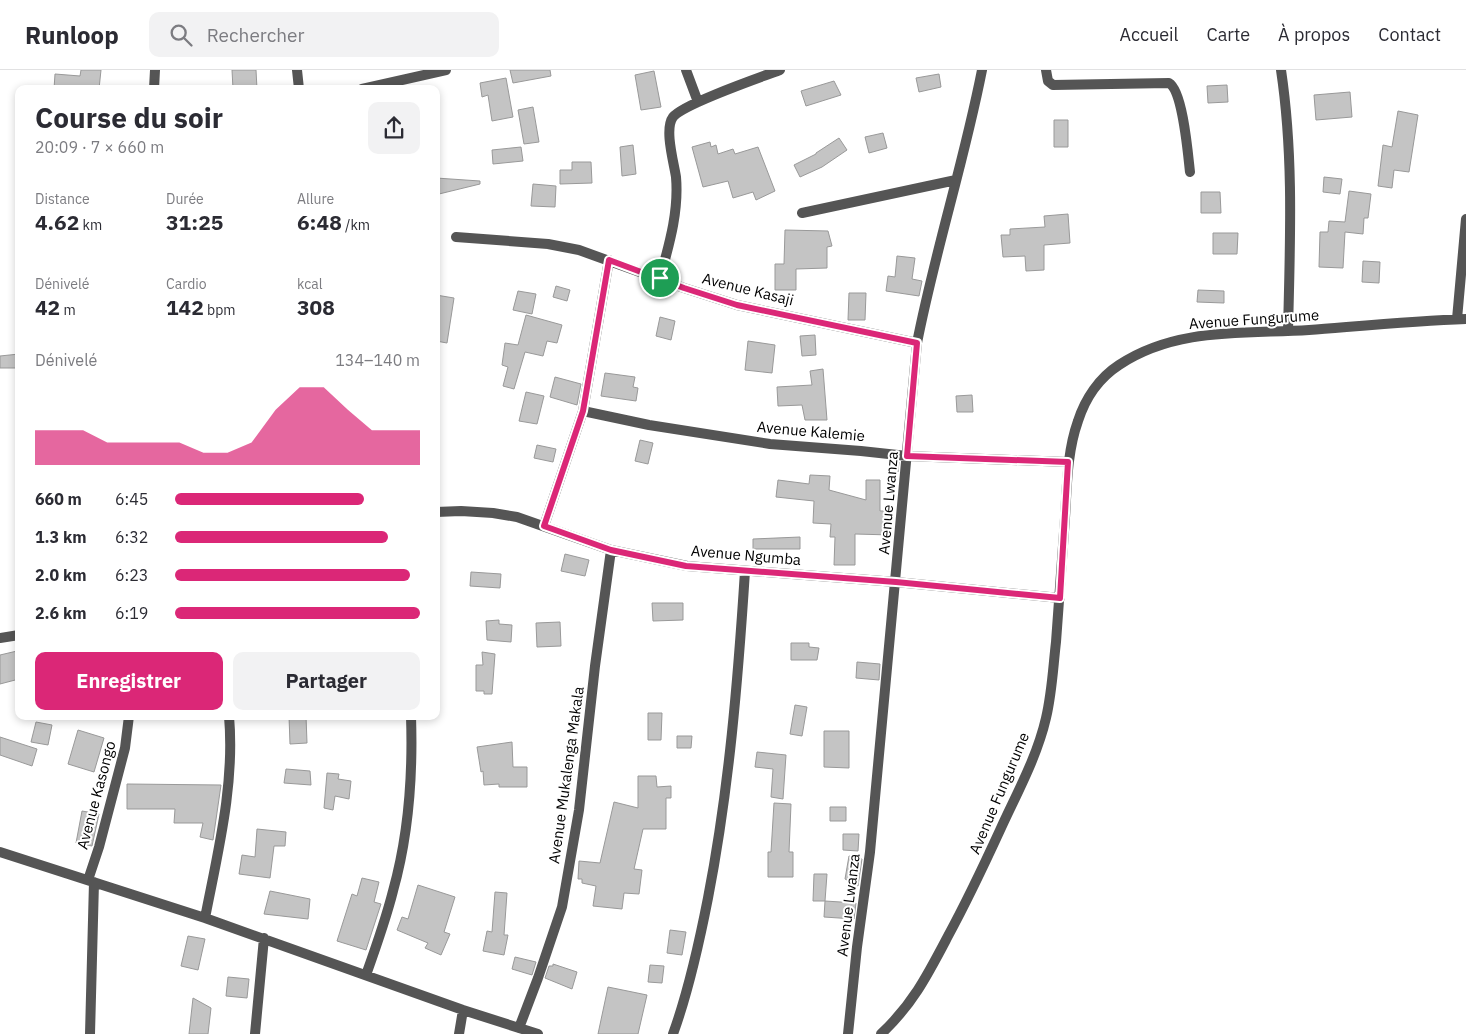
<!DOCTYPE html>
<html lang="fr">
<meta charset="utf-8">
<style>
body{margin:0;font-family:"IBM Plex Sans",sans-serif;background:#f2f2f3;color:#2b2b33;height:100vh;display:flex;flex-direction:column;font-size:19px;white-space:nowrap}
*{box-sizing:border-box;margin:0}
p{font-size:16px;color:#7c7c81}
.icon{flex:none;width:28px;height:28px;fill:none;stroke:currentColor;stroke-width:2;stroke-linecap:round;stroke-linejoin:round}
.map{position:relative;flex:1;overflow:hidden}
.sheet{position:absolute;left:15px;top:15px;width:425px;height:635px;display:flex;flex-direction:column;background:#fff;border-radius:10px;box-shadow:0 2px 8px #0003}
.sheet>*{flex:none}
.pin{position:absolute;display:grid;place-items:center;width:42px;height:42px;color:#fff;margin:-21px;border:2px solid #fff;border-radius:50%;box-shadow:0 1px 5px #0007}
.round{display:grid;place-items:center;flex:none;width:52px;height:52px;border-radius:10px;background:#f2f2f3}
.overview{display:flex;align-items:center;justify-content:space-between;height:85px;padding:0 20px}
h1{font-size:28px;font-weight:700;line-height:38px}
.metrics{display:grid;grid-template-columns:repeat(3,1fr);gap:8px;height:85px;padding:5px 20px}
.metrics div{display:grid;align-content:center}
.metrics b{font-size:21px;font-weight:700}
.metrics small{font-size:14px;font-weight:400}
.metrics p{font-size:14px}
.chart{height:140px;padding:10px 20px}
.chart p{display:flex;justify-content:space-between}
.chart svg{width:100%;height:90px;margin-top:5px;fill:#db2777;opacity:.7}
.button{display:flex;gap:10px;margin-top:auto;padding:10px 20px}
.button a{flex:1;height:58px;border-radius:10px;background:#db2777;color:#fff;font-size:20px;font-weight:700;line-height:58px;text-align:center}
.button a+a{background:#f2f2f3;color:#2b2b33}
ul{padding:0 20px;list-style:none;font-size:16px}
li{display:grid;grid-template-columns:80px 60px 1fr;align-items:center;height:38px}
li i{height:12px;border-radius:6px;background:#db2777}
header{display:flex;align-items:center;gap:30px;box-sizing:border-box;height:70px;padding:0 25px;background:#fff;border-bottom:1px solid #e1e1e2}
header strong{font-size:24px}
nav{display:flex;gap:28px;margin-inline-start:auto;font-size:18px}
.search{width:350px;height:45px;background:#f2f2f3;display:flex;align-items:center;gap:12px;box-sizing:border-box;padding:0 18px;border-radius:10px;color:#7c7c81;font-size:19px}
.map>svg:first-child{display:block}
.building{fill:#c4c4c4;stroke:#999}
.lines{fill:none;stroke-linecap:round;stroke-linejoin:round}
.street{stroke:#555;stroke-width:10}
.route-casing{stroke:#fff;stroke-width:10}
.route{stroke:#db2777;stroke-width:6}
.labels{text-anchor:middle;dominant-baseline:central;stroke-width:4;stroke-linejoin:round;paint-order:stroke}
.street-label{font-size:15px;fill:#000;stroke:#fff}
</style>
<header>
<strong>Runloop</strong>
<div class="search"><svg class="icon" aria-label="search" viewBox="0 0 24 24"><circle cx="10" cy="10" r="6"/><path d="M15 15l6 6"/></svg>Rechercher</div>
<nav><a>Accueil</a><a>Carte</a><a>À propos</a><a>Contact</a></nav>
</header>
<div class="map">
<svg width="1466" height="964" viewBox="0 0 1466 964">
<rect width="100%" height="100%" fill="#fff"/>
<path class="building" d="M 81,0 L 101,0 L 99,19 L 54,19 L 55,4 L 80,6 Z
M 232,0 L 256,0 L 257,19 L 233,19 Z
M 510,0 L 550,0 L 551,6 L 513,13 Z
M 654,1 L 661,37 L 641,40 L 635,5 Z
M 939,4 L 941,17 L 919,22 L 916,8 Z
M 506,8 L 513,47 L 492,51 L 488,25 L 482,27 L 480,13 Z
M 834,11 L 841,25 L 806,36 L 801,21 Z
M 1227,15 L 1228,32 L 1208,33 L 1207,16 Z
M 1350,22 L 1352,47 L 1316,50 L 1314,25 Z
M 533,37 L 539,72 L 524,74 L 518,40 Z
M 1398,41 L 1418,45 L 1409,102 L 1394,100 L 1392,118 L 1378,116 L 1383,75 L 1392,77 Z
M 1054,50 L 1068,50 L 1068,77 L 1054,77 Z
M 883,63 L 887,78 L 869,83 L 865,67 Z
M 839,68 L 847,80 L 822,97 L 800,107 L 794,95 L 816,84 L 816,83 Z
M 710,72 L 711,77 L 716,75 L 718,84 L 733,79 L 735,84 L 758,77 L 775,121 L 756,130 L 753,122 L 733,128 L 728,111 L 703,117 L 692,77 Z
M 633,75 L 636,104 L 622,106 L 620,77 Z
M 521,77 L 523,91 L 493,94 L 492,80 Z
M 572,92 L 591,92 L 592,113 L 560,114 L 560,100 L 572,100 Z
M 1324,107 L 1342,109 L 1340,124 L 1323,122 Z
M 436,108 L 480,111 L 480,114 L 439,124 Z
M 533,114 L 556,116 L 555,137 L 531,136 Z
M 1349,121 L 1371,124 L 1368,148 L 1364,148 L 1363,164 L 1345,162 L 1343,198 L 1319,197 L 1320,162 L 1328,162 L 1329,151 L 1345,152 Z
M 1201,122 L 1220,122 L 1221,143 L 1201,143 Z
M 1068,144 L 1070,173 L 1044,175 L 1044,200 L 1026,201 L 1025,186 L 1003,187 L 1001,165 L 1010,165 L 1010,159 L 1045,157 L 1044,146 Z
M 785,160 L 828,161 L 832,176 L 827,177 L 827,198 L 796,199 L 796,220 L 775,220 L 775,194 L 784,194 Z
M 1213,163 L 1238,163 L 1237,184 L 1213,184 Z
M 897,186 L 915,188 L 912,209 L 922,211 L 919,226 L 886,221 L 888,206 L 895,207 Z
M 1363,191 L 1380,192 L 1379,213 L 1362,212 Z
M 556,216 L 570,220 L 567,231 L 553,227 Z
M 1198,220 L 1224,221 L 1224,233 L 1197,232 Z
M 518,221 L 536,224 L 532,244 L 513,240 Z
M 849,223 L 866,223 L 865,250 L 848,250 Z
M 436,225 L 454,228 L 447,273 L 436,271 Z
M 526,245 L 562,255 L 557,273 L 547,271 L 543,286 L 525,282 L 514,319 L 503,316 L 508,297 L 502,295 L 505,273 L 518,275 Z
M 660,247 L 675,251 L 671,270 L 656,266 Z
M 815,265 L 816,285 L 802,286 L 800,266 Z
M 748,271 L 775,275 L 772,303 L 745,300 Z
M 19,284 L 19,298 L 0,298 L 0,286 Z
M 823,299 L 827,350 L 805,350 L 802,335 L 778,336 L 777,317 L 812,315 L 810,301 Z
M 605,303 L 635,307 L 633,317 L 638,318 L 636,331 L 601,326 Z
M 555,307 L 581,314 L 577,335 L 550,327 Z
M 526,322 L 544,326 L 537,354 L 519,351 Z
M 972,325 L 973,342 L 957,342 L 956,326 Z
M 640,370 L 653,373 L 648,394 L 635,391 Z
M 537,375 L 556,379 L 553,392 L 534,388 Z
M 889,391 L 899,392 L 898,402 L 890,403 Z
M 810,405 L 830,406 L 829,420 L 866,430 L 866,410 L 880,410 L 880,441 L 892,441 L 891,465 L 855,464 L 855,495 L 834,495 L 835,467 L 830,467 L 831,454 L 813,453 L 814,431 L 776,427 L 778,410 L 809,414 Z
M 800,467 L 800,479 L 753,479 L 753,469 Z
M 565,484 L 589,490 L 585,506 L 561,501 Z
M 471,502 L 501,504 L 500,518 L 470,516 Z
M 652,533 L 683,533 L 683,550 L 653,551 Z
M 499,550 L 499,554 L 512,555 L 511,572 L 487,570 L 486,551 Z
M 560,552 L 561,576 L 537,577 L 536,553 Z
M 791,573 L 809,573 L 809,577 L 819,578 L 817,590 L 791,590 Z
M 17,581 L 19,587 L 19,609 L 0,614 L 0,585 Z
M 482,582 L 495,584 L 492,624 L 484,624 L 484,621 L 476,621 L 476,595 L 483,595 Z
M 857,592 L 880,594 L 879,610 L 856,608 Z
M 795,635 L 807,637 L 802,666 L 790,664 Z
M 648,643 L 662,643 L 661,670 L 648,670 Z
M 289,646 L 306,646 L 307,673 L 290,674 Z
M 36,652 L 52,655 L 48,675 L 31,672 Z
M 78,660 L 104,668 L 94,702 L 68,694 Z
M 824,661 L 849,661 L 849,698 L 824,697 Z
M 677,666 L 692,666 L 691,678 L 677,678 Z
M 0,667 L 37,679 L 32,696 L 0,685 Z
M 512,672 L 513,697 L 527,697 L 527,717 L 499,717 L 499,714 L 484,715 L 483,701 L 481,702 L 477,677 Z
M 757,682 L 786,685 L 783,729 L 771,727 L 773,699 L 755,697 Z
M 286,699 L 310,701 L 311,715 L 284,713 Z
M 327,703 L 339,704 L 338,709 L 351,711 L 349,729 L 335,726 L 333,740 L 324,738 Z
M 638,706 L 656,706 L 657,717 L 671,716 L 671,728 L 666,728 L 666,759 L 643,759 L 634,799 L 642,800 L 639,824 L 624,823 L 622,839 L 593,836 L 596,816 L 582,813 L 582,809 L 578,809 L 579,791 L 600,793 L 614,732 L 638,738 Z
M 127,714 L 221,715 L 213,770 L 200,767 L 203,753 L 174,753 L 175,739 L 127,739 Z
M 774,733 L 791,734 L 789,782 L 793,782 L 793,807 L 768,807 L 768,782 L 771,782 Z
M 830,737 L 846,737 L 846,751 L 830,751 Z
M 82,741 L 99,744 L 92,776 L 76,773 Z
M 257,759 L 286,762 L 285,776 L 274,776 L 270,808 L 239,804 L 242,785 L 255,787 Z
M 843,764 L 859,764 L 858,781 L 843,780 Z
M 849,786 L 862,789 L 858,816 L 845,809 Z
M 814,804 L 827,804 L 825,831 L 813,831 Z
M 362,808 L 379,812 L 374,832 L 381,834 L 366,880 L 337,871 L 352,824 L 357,826 Z
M 418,815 L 455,827 L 444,862 L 450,864 L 441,885 L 425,878 L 428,873 L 397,860 L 402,847 L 408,849 Z
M 270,821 L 310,829 L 308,849 L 264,844 Z
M 495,822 L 507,823 L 504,865 L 508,865 L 504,885 L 483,881 L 487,861 L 492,862 Z
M 825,831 L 856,833 L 854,849 L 824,847 Z
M 670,860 L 686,862 L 682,885 L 667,883 Z
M 188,866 L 205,869 L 198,900 L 181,896 Z
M 515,887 L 536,892 L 532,905 L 512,899 Z
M 553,894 L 577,902 L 572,919 L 545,908 L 549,896 L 553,896 Z
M 650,895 L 664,896 L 662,913 L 648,912 Z
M 228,907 L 249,909 L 247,928 L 226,926 Z
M 608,917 L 647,925 L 638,964 L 598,964 Z
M 193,928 L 211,938 L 208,964 L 189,964 Z"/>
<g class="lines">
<path class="street" d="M 297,0 L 299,19
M 686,0 L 698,32
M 1046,0 L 1048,11 L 1053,15 L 1169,13 C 1183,21 1188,85 1190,102
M 1281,0 C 1294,87 1290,174 1288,261
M 154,19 L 155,0
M 362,19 L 446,0
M 802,143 L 956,110
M 456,167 L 548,174 L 579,180 L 684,218 L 737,235 L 917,273
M 660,208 C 669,175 679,142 676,107 C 674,93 664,59 673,47 C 683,34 761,7 780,0
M 1457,249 L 1466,149
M 583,341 L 649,355 L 770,374 L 861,381 L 907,386 L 1068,392
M 436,442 L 461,441 L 493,443 L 517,447 L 611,480 L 687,496 L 896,512 L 1060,528
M 544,456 L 583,341 L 609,190
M 0,568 L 19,565
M 0,782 L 205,848 L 463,940 L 538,964
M 88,810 L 99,777 L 125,678 L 129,646
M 205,848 C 218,781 235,714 229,646
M 366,905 C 376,877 386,849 393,821 C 409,764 413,705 411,646
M 519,958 L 538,908 L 562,837 L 579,740 L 595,596 L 611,480
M 90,964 L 94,812
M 255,964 L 264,868
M 459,964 L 463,940
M 673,964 C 689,920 699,874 708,828 C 729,720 738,610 745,501
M 848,964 L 857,877 L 870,782 L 917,273 C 935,181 964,92 982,0
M 881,964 C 913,934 928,904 948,866 C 967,831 984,795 1001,758 C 1017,723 1037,687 1046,648 C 1052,623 1053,598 1056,572 C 1059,531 1062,489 1065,448 C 1067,415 1067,382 1078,351 C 1085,329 1099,308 1119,295 C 1176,257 1244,264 1309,260 C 1361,256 1414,251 1466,249"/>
</g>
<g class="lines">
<g class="route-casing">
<path id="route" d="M 609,190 L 684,218 L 737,235 L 917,273 L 907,386 L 1068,392 L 1060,528 L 896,512 L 686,496 L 611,480 L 544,456 L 583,341 Z"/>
</g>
<use href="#route" class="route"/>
</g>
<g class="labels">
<g class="street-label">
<text transform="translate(748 219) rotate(14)">Avenue Kasaji</text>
<text transform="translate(1254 249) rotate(-4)">Avenue Fungurume</text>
<text transform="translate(811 361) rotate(5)">Avenue Kalemie</text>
<text transform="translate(888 433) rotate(-85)">Avenue Lwanza</text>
<text transform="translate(746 485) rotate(5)">Avenue Ngumba</text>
<text transform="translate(566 705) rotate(-82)">Avenue Mukalenga Makala</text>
<text transform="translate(999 723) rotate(-67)">Avenue Fungurume</text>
<text transform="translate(96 725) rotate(-75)">Avenue Kasongo</text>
<text transform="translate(848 835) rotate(-83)">Avenue Lwanza</text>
</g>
</g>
</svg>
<div class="pin" style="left:660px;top:208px;background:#1e9e55"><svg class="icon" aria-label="arrive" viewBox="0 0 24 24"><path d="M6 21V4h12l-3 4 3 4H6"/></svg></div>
<section class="sheet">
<div class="overview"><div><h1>Course du soir</h1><p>20:09 · 7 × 660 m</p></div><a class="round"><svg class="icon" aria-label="share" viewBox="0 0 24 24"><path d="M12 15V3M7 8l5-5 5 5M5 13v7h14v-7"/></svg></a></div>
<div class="metrics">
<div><p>Distance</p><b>4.62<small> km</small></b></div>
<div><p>Durée</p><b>31:25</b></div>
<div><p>Allure</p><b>6:48<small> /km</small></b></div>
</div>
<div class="metrics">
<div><p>Dénivelé</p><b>42<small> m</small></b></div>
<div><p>Cardio</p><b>142<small> bpm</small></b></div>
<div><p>kcal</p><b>308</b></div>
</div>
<div class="chart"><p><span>Dénivelé</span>134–140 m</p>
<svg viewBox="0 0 160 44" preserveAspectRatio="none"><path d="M0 44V27L10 27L20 27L30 33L40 33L50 33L60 33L70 38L80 38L90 33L100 17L110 6L120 6L130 17L140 27L150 27L160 27V44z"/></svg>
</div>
<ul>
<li><b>660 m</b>6:45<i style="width:77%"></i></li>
<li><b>1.3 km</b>6:32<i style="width:87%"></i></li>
<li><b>2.0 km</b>6:23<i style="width:96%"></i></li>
<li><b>2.6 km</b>6:19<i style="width:100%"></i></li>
</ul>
<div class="button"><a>Enregistrer</a><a>Partager</a></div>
</section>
</div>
